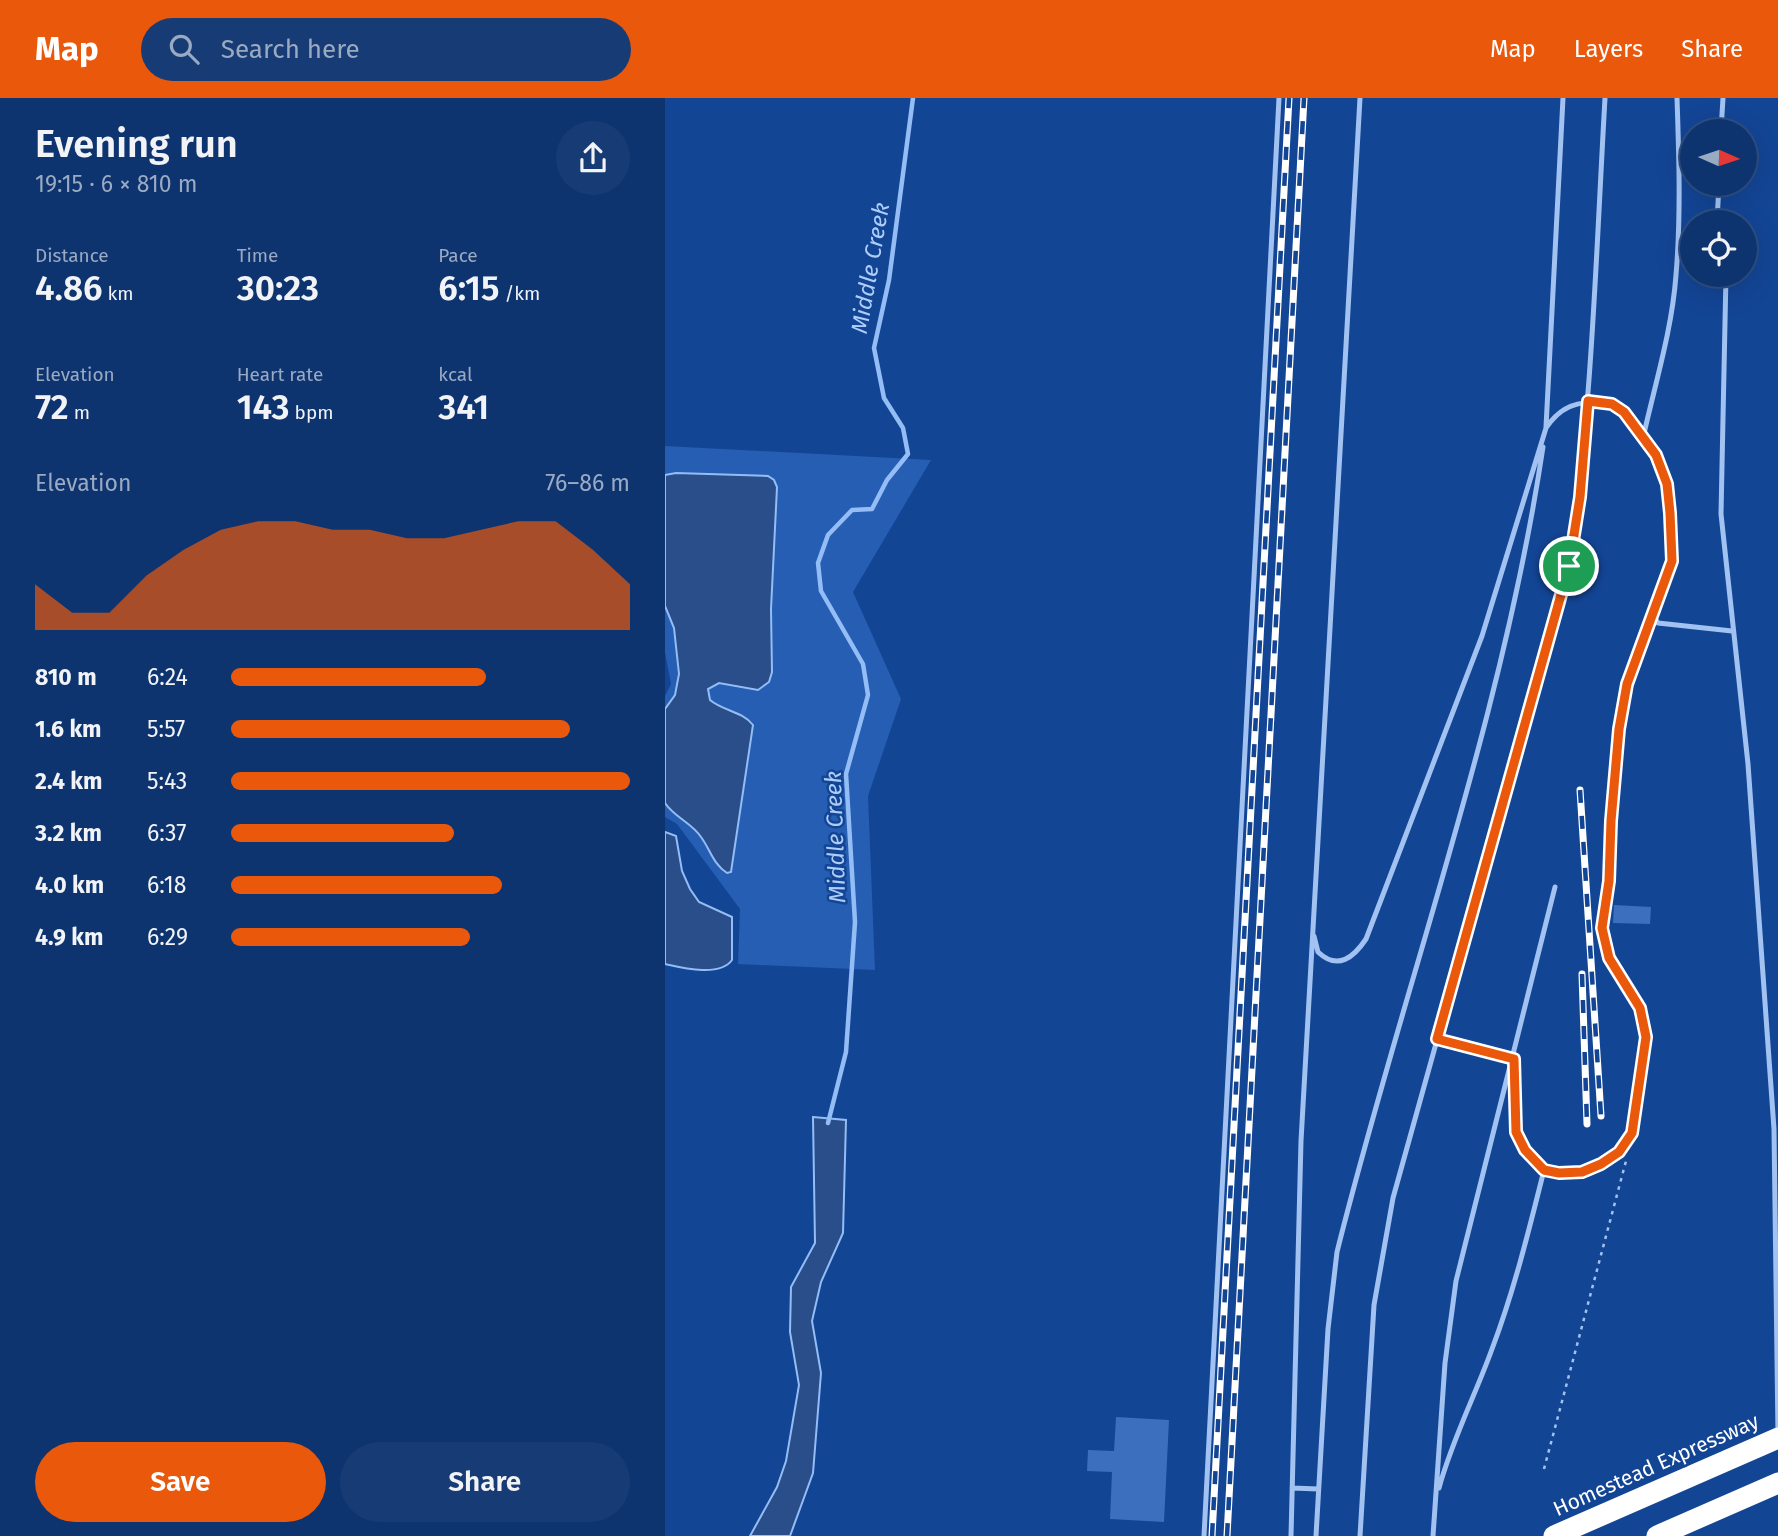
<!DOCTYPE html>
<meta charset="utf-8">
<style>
body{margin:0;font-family:"Fira Sans",sans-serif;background:#173c75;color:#f1f3f6;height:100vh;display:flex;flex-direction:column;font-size:26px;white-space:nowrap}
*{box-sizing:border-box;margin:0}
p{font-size:23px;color:#9baac3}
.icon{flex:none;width:38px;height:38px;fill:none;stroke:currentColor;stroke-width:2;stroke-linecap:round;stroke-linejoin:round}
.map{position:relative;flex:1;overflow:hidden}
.side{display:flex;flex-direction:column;background:#0e3470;width:665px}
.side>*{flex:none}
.needle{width:46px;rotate:93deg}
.fabs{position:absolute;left:1015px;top:21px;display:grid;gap:14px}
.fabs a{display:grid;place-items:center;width:77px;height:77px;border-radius:50%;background:#0e3470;box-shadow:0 7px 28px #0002,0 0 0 2px #2e4f83;font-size:35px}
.pin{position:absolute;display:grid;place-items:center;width:60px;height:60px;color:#fff;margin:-30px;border:4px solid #fff;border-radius:50%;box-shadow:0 2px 7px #0007}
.round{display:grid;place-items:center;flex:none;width:74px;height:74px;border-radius:37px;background:#173c75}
.headline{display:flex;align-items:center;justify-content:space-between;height:119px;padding:0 35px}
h1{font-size:38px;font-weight:600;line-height:52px}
.metrics{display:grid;grid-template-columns:repeat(3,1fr);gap:10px;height:119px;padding:7px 35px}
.metrics div{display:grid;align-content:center}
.metrics b{font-size:35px;font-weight:600}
.metrics small{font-size:19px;font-weight:400}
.metrics p{font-size:19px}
.chart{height:196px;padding:14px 35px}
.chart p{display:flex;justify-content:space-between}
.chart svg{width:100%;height:126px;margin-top:7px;fill:#ea580c;opacity:.7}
.action{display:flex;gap:14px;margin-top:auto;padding:14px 35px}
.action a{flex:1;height:80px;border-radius:42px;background:#ea580c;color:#fff;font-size:28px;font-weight:600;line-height:80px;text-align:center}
.action a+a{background:#173c75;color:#f1f3f6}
ul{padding:0 35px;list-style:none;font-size:23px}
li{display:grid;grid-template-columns:112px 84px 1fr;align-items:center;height:52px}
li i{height:18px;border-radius:9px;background:#ea580c}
header{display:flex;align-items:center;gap:42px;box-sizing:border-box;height:98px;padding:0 35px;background:#ea580c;color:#fff}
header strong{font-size:33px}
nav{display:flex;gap:38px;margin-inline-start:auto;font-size:24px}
.search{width:490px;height:63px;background:#173c75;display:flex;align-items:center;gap:18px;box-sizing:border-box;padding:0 24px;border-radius:38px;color:#9baac3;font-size:26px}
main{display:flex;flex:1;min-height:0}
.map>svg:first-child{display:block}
.green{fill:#265eb4}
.water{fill:#294e89;stroke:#94bdf6;stroke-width:2}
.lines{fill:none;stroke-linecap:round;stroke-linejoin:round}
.stream{stroke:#94bdf6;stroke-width:4.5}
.building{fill:#3c6fbd}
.path{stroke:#a2c3f2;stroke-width:2.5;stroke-dasharray:3.5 5;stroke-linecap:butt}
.service{stroke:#a2c3f2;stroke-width:5}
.motorway{stroke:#fff;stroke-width:21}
.rail-casing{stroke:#fff;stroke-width:7}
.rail{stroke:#134595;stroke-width:4.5;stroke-dasharray:13;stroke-linecap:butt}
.route-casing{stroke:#fff;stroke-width:14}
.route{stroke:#ea580c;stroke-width:9}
.labels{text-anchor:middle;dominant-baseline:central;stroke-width:5;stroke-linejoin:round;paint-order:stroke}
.street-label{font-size:21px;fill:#fff;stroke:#134595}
.water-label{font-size:23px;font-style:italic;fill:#aecdf9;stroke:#134595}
</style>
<header>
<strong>Map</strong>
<div class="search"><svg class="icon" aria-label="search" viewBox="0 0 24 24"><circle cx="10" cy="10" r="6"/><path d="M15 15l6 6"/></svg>Search here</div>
<nav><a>Map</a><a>Layers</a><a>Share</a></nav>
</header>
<main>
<section class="side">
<div class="headline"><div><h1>Evening run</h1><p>19:15 · 6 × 810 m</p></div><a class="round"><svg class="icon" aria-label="share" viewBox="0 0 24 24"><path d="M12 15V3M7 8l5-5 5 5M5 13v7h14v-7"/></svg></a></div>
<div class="metrics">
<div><p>Distance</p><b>4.86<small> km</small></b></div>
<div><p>Time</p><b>30:23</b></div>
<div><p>Pace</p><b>6:15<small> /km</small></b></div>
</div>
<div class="metrics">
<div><p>Elevation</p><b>72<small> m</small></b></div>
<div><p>Heart rate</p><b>143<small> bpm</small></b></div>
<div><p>kcal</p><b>341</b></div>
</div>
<div class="chart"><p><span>Elevation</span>76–86 m</p>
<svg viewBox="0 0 160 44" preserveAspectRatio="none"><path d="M0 44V28L10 38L20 38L30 25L40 16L50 9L60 6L70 6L80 9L90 9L100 12L110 12L120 9L130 6L140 6L150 16L160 28V44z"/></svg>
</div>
<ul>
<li><b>810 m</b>6:24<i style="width:64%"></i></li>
<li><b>1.6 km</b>5:57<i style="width:85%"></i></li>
<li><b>2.4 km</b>5:43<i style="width:100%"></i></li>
<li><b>3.2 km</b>6:37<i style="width:56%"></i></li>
<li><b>4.0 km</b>6:18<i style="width:68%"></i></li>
<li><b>4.9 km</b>6:29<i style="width:60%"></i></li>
</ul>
<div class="action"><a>Save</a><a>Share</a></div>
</section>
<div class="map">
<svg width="1113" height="1438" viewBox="0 0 1113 1438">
<rect width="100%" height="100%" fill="#134595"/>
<path class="green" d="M 0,348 L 266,362 L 188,494 L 236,601 L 203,698 L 210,872 L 73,866 L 75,811 L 12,726 L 0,719 L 0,598 L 6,586 L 0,554 Z"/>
<path class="water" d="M 11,375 L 103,378 L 109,382 L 112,389 L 106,511 L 107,574 L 104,584 L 93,592 L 54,585 L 43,591 L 45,602 C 58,613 77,613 88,627 L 66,774 L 62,775 C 48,766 45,751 36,739 C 27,725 9,719 0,705 L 0,611 L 10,597 L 14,576 L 9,530 L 0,508 L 0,377 Z
M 0,734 L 11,738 L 17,773 L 25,791 L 34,804 L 67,819 L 67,862 C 55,879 18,870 0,866 Z
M 148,1019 L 181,1022 L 178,1135 L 156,1184 L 147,1223 L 156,1275 L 148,1375 L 125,1438 L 85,1438 L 112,1389 L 121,1363 L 134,1287 L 125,1234 L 126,1189 L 150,1145 Z"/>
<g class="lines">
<path class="stream" d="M 163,1025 L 181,954 L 190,824 L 181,676 L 203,597 L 198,566 L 156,493 L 153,465 L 163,437 L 187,412 L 207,411 L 222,382 L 243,356 L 238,330 L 219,300 L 209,250 L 224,182 L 248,0"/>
</g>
<path class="building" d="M 949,807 L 986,809 L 985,826 L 948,825 Z
M 451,1319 L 504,1322 L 499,1424 L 445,1421 L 447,1374 L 422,1373 L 423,1352 L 449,1353 Z"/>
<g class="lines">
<path class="path" d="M 879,1371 L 961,1063"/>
<path class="service" d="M 1056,33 L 1058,0
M 1052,124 L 1054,86
M 1061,177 L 1056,416 L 1083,666 L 1109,1031 L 1113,1336
M 881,329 L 898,0
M 978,340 C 990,286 1007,232 1011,177 C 1016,118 1014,59 1012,0
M 986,515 L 993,525 L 1067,533
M 649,838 L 653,854 C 673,873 689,859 701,841 L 817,538 L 881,330 C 894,310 911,302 935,305 C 958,307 966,323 978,340 C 1000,370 1005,399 1006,436 C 1006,444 1008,454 1007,463 C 1003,484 989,508 981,528 C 969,560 961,592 955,626 C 946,677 946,730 944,781 C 944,797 937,813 938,829 C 938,863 964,883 976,911 C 984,932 974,1010 967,1033 C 954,1077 885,1091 859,1051 C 843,1026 848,989 849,961
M 772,941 L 849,961
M 627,1390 L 653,1391
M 774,1390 C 787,1342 810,1298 827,1251 C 849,1193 864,1132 879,1072
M 539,1438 L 614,0
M 626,1438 L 636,1043 L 695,0
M 651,1438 L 663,1231 L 672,1154 C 739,886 837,624 878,349
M 695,1438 L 709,1207 L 728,1100 L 904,468 C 927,313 931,156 940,0
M 768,1438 L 780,1265 L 791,1183 L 890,789"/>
<path class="motorway" d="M 889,1438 L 1113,1340
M 992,1438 L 1113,1385"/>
<g class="rail-casing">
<path id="rail" d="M 915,692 L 936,1018
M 917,876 L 922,1026
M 547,1438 L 624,0
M 562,1438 L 639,0"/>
</g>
<use href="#rail" class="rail"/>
</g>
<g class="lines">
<g class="route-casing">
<path id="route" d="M 923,303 L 947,306 L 959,314 L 991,357 L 1002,386 L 1005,415 L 1007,463 L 962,586 L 954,631 L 946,723 L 944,783 L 937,830 L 944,860 L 975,910 L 981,939 L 967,1035 L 954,1054 L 936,1066 L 917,1074 L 894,1075 L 879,1072 L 860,1052 L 851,1034 L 849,961 L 772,941 L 904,468 L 915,399 Z"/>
</g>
<use href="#route" class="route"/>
</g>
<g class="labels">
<g class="street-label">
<text transform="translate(991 1367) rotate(-24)">Homestead Expressway</text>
</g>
<g class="water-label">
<text transform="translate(205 170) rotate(-80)">Middle Creek</text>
<text transform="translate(170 739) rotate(-92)">Middle Creek</text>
</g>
</g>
</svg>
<div class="fabs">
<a><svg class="needle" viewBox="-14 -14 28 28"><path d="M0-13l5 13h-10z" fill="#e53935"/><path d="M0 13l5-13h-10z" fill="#9baac3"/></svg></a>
<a><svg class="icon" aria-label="locate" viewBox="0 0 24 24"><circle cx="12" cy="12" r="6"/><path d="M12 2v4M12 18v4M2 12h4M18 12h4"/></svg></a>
</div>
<div class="pin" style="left:904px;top:468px;background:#1e9e55"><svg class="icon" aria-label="arrive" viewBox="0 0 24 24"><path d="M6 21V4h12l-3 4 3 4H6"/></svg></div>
</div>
</main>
